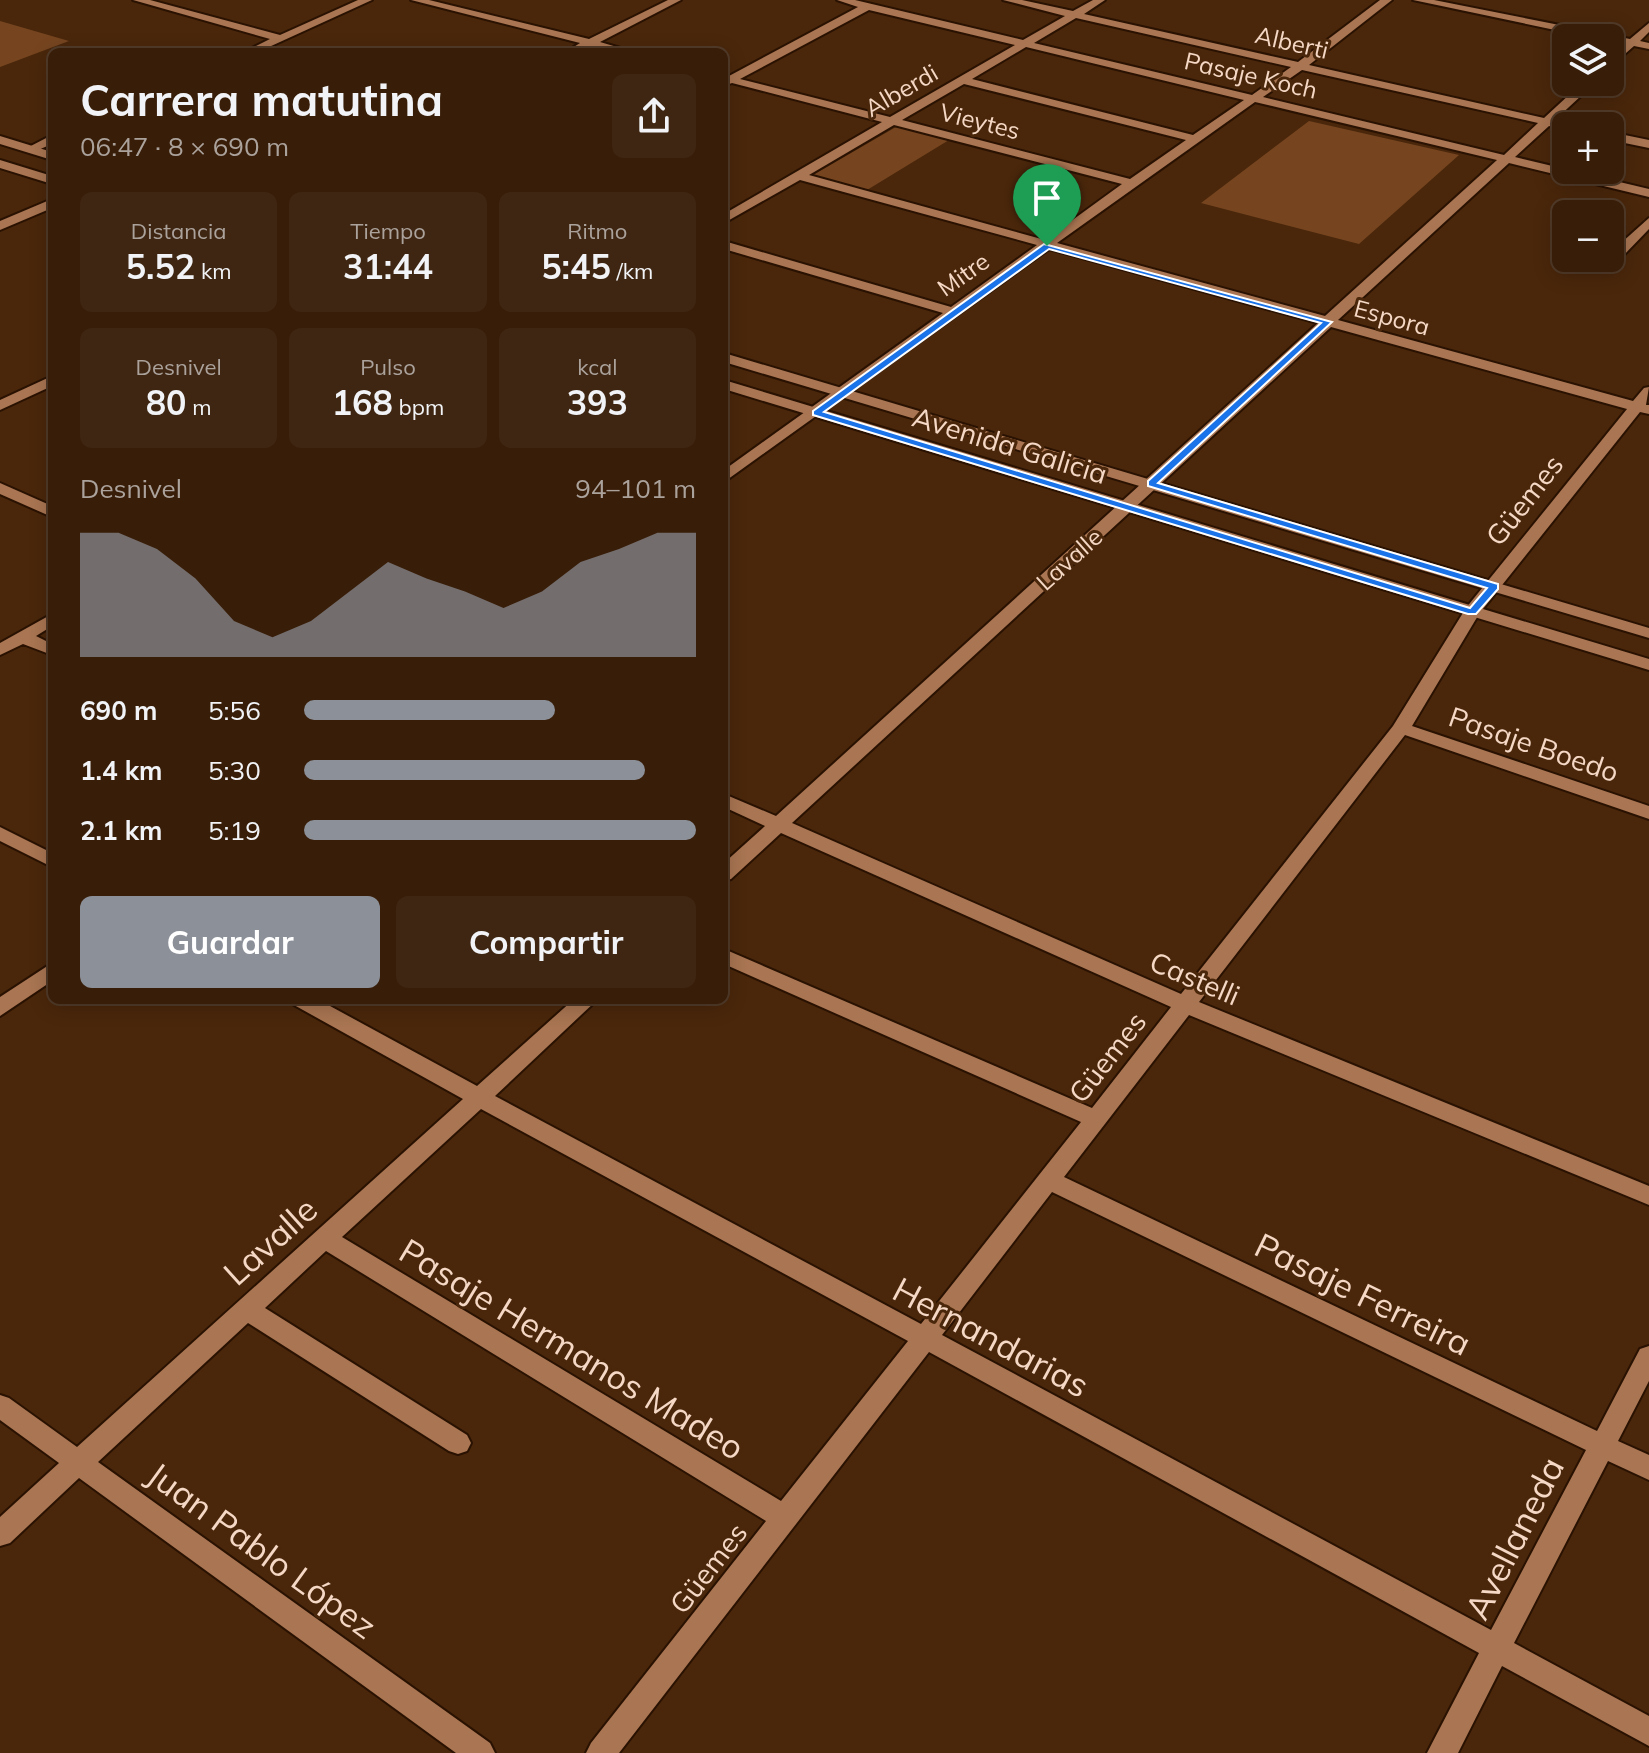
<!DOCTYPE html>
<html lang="es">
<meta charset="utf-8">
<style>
body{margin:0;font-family:Mulish,sans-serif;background:#3f2612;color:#f1f3f6;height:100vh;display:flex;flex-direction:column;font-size:30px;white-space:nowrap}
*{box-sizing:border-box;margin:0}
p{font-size:26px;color:#aba29c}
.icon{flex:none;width:44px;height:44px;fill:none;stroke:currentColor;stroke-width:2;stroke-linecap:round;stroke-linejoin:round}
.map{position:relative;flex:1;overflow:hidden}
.panel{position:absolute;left:48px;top:48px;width:680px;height:956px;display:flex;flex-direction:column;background:#381d08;border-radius:12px;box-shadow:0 4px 20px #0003,0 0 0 2px #523b29}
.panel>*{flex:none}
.controls{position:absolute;left:1552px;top:24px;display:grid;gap:16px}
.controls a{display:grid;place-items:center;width:72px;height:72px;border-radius:12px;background:#381d08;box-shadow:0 4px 20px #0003,0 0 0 2px #523b29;font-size:40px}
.pin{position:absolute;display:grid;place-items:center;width:68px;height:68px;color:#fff;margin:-82px -34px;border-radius:50% 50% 50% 0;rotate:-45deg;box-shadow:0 0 8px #0007}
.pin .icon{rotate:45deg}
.round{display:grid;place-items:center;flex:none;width:84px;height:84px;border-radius:12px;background:#3f2612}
.summary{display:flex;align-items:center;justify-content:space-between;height:136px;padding:0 32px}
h1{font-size:44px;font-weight:700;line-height:60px}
.stats{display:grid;grid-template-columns:repeat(3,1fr);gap:12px;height:136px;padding:8px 32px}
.stats div{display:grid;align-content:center;border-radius:12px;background:#3f2612;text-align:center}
.stats b{font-size:34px;font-weight:700}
.stats small{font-size:22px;font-weight:400}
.stats p{font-size:22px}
.chart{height:224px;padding:16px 32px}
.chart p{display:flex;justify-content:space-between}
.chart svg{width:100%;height:144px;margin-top:8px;fill:#8c9099;opacity:.7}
.cta{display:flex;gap:16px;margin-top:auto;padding:16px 32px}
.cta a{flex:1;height:92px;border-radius:12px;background:#8c9099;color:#fff;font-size:32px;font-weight:700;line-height:92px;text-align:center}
.cta a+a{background:#3f2612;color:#f1f3f6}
ul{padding:0 32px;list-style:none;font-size:26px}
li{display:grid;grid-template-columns:128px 96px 1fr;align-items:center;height:60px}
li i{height:20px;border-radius:10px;background:#8c9099}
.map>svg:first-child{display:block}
.green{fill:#764520}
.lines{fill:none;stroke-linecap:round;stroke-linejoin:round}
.street-casing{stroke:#2a1202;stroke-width:4}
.secondary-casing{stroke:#2a1202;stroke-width:4}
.street{fill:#a97552;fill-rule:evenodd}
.secondary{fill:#a97552;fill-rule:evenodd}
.route{fill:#1a73e8;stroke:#fff;stroke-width:2;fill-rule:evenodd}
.labels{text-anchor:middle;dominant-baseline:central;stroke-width:6;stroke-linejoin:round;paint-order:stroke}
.far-street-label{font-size:24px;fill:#f5d8c5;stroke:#4a270b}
.street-label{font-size:28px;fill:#f5d8c5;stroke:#4a270b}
.near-street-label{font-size:34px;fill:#f5d8c5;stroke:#4a270b}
</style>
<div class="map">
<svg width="1649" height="1753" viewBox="0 0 1649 1753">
<rect width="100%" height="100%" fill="#4a270b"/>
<path class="green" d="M 0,21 L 69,41 L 0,67 Z
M 1309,121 L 1459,155 L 1359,244 L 1201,203 Z
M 896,127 L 949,140 L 867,190 L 813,175 Z"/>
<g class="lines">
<g class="street-casing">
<path id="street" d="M 133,0 L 150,0 L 280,35 L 358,0 L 372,0 L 258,52 L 244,52 L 270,39 Z
M 411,0 L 429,0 L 589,39 L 668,0 L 681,0 L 600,42 L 634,52 L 616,52 L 591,46 L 580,52 L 566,52 L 580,43 Z
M 837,0 L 855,0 L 1023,40 L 1065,16 L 1003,0 L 1022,0 L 1073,11 L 1093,0 L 1105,0 L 1084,14 L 1298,62 L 1380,0 L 1392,0 L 1309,65 L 1544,118 L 1583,82 L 1596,82 L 1555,120 L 1572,126 L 1566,126 L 1566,130 L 1549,126 L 1515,157 L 1649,189 L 1649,197 L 1509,163 L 1338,320 L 1633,401 L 1644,388 L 1649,387 L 1646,405 L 1649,405 L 1649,414 L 1640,412 L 1479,614 L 1412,726 L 1649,806 L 1649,819 L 1405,735 L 1199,1002 L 1649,1186 L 1649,1205 L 1189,1015 L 1064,1177 L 1597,1431 L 1640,1349 L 1649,1346 L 1649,1381 L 1618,1441 L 1649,1455 L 1649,1480 L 1608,1461 L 1514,1643 L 1649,1716 L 1649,1746 L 1502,1666 L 1458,1753 L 1427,1753 L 1479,1653 L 929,1352 L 619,1753 L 586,1753 L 591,1743 L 766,1521 L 326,1251 L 265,1308 L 467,1435 L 471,1443 L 467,1451 L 458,1454 L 449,1451 L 248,1323 L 98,1462 L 490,1743 L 495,1753 L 456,1753 L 79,1478 L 10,1543 L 0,1546 L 0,1517 L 59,1463 L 0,1420 L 0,1395 L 9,1398 L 77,1447 L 463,1099 L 294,1005 L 291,1000 L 319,1000 L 477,1086 L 573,1000 L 597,1000 L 495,1096 L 921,1324 L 1081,1122 L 724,964 L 724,949 L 1092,1108 L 1171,1007 L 781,833 L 731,879 L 724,881 L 724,863 L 765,826 L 724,807 L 724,794 L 776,816 L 1318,323 L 1049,249 L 724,482 L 724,470 L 943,313 L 724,249 L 724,241 L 951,307 L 1037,245 L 800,180 L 724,223 L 724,214 L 882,122 L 732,83 L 724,86 L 724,75 L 729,76 L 858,7 ZM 869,10 L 1015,45 L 890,117 L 740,79 ZM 1076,18 L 1291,67 L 1252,95 L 1034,43 ZM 1026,47 L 1244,100 L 1193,135 L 972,79 ZM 1302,70 L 1538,123 L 1504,155 L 1263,97 ZM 964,84 L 1186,140 L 1130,179 L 902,120 ZM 1255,102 L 1497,160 L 1325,316 L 1057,243 ZM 894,125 L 1122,184 L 1045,240 L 809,175 ZM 1331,327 L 1627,409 L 1466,608 L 1393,726 L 1181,994 L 792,823 ZM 481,1109 L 908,1341 L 781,1501 L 342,1237 ZM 1052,1192 L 1586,1450 L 1491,1630 L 942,1335 Z
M 1413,0 L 1434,0 L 1630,39 L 1649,23 L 1649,32 L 1640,41 L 1649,43 L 1649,49 L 1634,46 L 1610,67 L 1610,58 L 1624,44 L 1610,41 L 1610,38 L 1593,38 Z
M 1610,132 L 1649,140 L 1649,148 L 1610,140 Z
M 52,135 L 52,144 L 31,153 L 25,149 Z
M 52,199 L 52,208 L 0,230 L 0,221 Z
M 1649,218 L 1649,229 L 1621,258 L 1611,258 L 1611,252 Z
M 52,376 L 52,386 L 0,410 L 0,400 Z
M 0,483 L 52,506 L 52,517 L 0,494 Z
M 52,614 L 52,626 L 36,636 L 52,644 L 52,655 L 23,644 L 0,655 L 0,643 Z
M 0,827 L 52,853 L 52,867 L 0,841 Z
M 52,963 L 52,981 L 0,1016 L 0,997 Z"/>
</g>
<g class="secondary-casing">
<path id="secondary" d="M 0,136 L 52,152 L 52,160 L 0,144 Z
M 0,160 L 52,176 L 52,184 L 0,168 Z
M 724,353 L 1649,628 L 1649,638 L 724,362 Z
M 724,380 L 1649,659 L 1649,670 L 724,389 Z"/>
</g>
<use href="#street" class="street"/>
<use href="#secondary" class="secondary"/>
</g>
<path class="route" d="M 1044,244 L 1332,322 L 1158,483 L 1498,584 L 1498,589 L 1476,614 L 1468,614 L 813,415 L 813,411 ZM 1049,249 L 1321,323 L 1148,481 L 1148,486 L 1487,588 L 1470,608 L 824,412 Z"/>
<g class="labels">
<g class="far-street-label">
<text transform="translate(1292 42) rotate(13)">Alberti</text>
<text transform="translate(1251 75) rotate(13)">Pasaje Koch</text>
<text transform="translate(901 90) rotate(-30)">Alberdi</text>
<text transform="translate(980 121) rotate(14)">Vieytes</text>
<text transform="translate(963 274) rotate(-35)">Mitre</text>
<text transform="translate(1392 317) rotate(15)">Espora</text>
<text transform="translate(1069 559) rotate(-42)">Lavalle</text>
</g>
<g class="street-label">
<text transform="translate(1010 445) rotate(17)">Avenida Galicia</text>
<text transform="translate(1524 500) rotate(-52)">Güemes</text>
<text transform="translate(1534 744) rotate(19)">Pasaje Boedo</text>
<text transform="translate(1195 978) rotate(23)">Castelli</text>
<text transform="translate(1107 1057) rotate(-52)">Güemes</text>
<text transform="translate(708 1568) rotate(-52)">Güemes</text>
</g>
<g class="near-street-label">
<text transform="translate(270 1241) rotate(-42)">Lavalle</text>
<text transform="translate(1363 1294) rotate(26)">Pasaje Ferreira</text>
<text transform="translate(991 1337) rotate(28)">Hernandarias</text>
<text transform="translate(572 1349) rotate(31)">Pasaje Hermanos Madeo</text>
<text transform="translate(1514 1538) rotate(-63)">Avellaneda</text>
<text transform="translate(262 1550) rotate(36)">Juan Pablo López</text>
</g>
</g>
</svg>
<div class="controls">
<a><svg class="icon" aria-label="layers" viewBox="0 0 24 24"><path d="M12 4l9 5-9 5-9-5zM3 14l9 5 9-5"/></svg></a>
<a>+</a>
<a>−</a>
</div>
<div class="pin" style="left:1047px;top:246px;background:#1e9e55"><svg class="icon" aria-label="arrive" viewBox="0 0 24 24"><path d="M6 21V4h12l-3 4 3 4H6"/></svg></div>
<section class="panel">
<div class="summary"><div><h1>Carrera matutina</h1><p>06:47 · 8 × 690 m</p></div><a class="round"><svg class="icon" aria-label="share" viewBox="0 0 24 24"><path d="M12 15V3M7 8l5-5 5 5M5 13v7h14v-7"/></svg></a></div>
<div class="stats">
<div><p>Distancia</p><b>5.52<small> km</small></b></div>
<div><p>Tiempo</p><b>31:44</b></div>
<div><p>Ritmo</p><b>5:45<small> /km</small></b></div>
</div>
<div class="stats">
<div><p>Desnivel</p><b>80<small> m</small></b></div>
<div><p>Pulso</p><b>168<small> bpm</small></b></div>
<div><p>kcal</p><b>393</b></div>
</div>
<div class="chart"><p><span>Desnivel</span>94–101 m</p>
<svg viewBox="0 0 160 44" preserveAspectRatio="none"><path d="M0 44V6L10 6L20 11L30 20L40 33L50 38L60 33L70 24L80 15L90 20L100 24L110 29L120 24L130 15L140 11L150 6L160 6V44z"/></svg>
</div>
<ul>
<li><b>690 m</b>5:56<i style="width:64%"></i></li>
<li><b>1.4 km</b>5:30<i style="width:87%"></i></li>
<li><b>2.1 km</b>5:19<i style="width:100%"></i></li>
</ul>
<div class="cta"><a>Guardar</a><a>Compartir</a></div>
</section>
</div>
